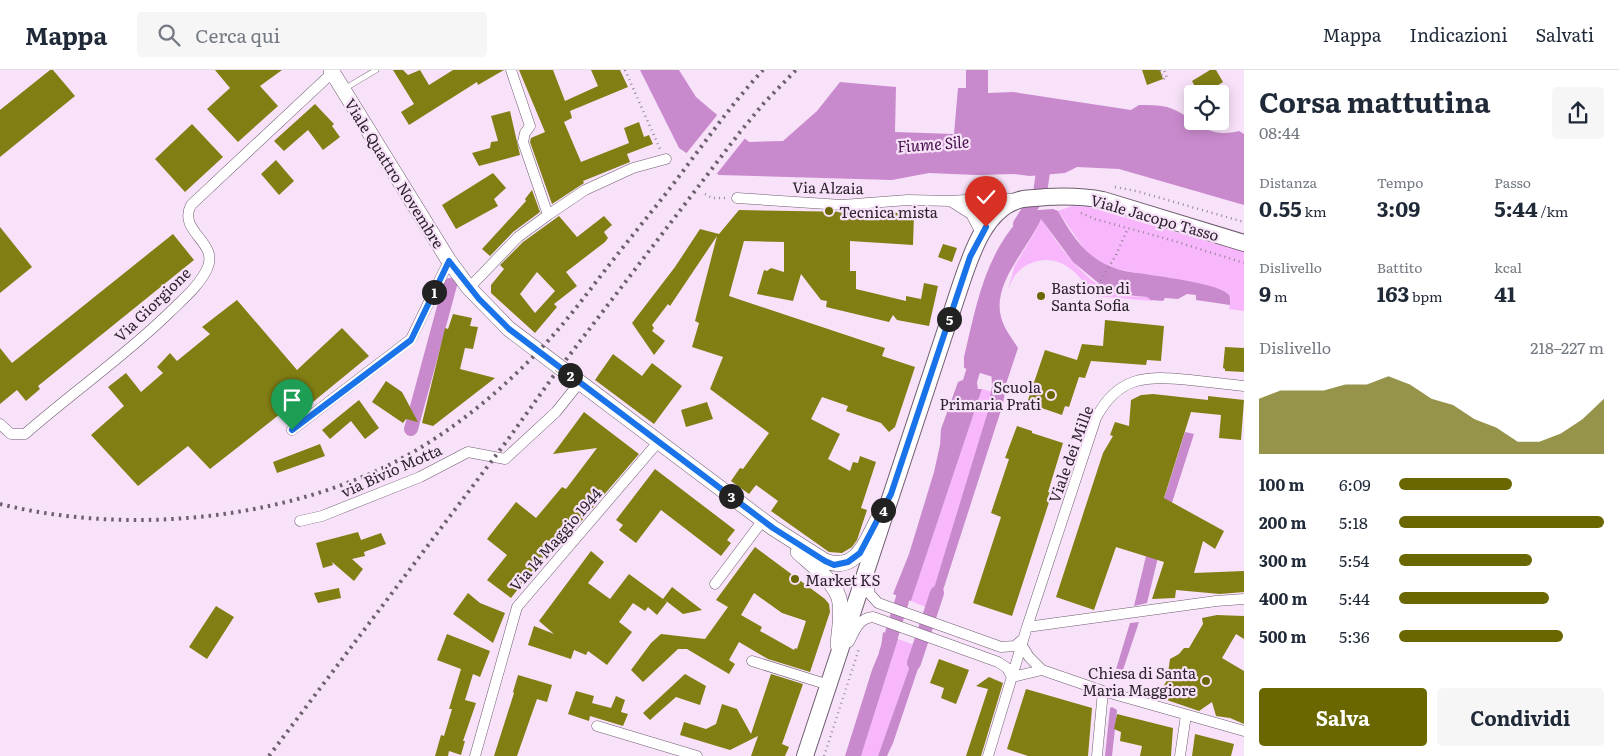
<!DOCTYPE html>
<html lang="it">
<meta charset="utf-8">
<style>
body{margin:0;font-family:Literata,serif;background:#f6f6f7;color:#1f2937;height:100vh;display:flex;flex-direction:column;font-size:19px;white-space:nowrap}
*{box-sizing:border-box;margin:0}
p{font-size:16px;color:#747a83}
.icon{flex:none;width:28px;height:28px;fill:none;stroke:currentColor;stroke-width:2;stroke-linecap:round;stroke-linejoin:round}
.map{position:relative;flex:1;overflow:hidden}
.panel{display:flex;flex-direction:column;background:#fff;width:375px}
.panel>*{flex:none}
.controls{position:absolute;left:1184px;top:15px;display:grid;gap:10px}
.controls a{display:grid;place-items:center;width:45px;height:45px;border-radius:5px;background:#fff;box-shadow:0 2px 12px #0003;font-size:25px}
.pin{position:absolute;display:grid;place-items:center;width:42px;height:42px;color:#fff;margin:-51px -21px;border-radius:50% 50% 50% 0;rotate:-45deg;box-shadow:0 0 5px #0007}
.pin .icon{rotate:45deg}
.km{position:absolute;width:25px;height:25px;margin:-12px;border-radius:50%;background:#222;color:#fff;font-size:14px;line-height:25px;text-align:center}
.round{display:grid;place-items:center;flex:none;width:52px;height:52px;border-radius:5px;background:#f6f6f7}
.head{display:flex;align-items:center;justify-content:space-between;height:85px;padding:0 15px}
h1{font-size:28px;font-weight:700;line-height:38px}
.figures{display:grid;grid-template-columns:repeat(3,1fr);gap:8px;height:85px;padding:5px 15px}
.figures div{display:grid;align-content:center}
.figures b{font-size:21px;font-weight:700}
.figures small{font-size:14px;font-weight:400}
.figures p{font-size:14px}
.chart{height:140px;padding:10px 15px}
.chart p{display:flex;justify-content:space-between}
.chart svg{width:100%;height:90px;margin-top:5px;fill:#6a6700;opacity:.7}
.action{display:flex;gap:10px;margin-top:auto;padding:10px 15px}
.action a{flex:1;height:58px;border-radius:5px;background:#6a6700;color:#fff;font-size:20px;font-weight:700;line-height:58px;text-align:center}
.action a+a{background:#f6f6f7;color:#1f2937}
ul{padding:0 15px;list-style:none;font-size:16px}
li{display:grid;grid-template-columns:80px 60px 1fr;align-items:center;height:38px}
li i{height:12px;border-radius:6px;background:#6a6700}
header{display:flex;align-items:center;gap:30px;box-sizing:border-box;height:70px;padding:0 25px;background:#fff;border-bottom:1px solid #e0e1e3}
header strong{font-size:24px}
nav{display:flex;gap:28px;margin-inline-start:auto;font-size:18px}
.search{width:350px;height:45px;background:#f6f6f7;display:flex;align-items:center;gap:12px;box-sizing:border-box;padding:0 18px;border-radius:5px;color:#747a83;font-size:19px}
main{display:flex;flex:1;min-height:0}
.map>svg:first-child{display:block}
.green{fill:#f8b7fd}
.water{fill:#c98acd}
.pier{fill:#f8e2f9}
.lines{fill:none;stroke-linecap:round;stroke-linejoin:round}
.canal{stroke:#c98acd;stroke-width:14}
.building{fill:#817e14;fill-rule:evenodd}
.service-casing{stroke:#6f5c70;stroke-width:6}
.minor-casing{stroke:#6f5c70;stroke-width:11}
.secondary-casing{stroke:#6f5c70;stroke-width:16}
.primary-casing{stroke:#6f5c70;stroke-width:18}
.path{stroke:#968696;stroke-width:2.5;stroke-dasharray:1 4;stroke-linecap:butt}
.service{stroke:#fff;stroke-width:5}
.minor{stroke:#fff;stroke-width:10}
.secondary{stroke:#fff;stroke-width:15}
.primary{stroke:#fff;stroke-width:16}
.rail{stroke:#6d606d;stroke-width:4;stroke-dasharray:2.5 5;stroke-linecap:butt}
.route-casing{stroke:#fff;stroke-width:10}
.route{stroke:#1a73e8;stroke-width:6}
.poi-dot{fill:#6a6700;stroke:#f8e2f9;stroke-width:2}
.labels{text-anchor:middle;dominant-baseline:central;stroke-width:4.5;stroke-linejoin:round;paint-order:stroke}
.street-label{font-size:15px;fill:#2d242d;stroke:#f8e2f9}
.poi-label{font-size:15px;fill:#2d242d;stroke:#f8e2f9;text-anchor:start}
.water-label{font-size:16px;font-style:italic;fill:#470e4c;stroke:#f8e2f9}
</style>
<header>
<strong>Mappa</strong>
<div class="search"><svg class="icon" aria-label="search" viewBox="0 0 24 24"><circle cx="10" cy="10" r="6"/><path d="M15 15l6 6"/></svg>Cerca qui</div>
<nav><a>Mappa</a><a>Indicazioni</a><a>Salvati</a></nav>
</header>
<main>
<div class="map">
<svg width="1244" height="686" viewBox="0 0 1244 686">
<rect width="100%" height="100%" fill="#f8e2f9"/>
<path class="green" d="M 1072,136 L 1089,137 L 1244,182 L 1244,241 L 1229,239 L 1231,228 L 1157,207 L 1113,198 L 1096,190 L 1084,179 L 1058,141 Z
M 1041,148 C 1056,173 1087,215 1116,224 C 1125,227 1137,226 1147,227 L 1151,228 L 1152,231 L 1094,226 C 1081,207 1064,185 1038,191 C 1032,192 1022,197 1018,202 C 1013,206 1011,214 1008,219 L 1015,195 L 1036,160 Z
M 982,319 L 993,322 L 981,370 L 928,538 L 911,531 Z
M 898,569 L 917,576 L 878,686 L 861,686 Z"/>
<path class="water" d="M 640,0 L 679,0 L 696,27 L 749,72 L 783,71 L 817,41 L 840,12 L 896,17 L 895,62 L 954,64 L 958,18 L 966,18 L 966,0 L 988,0 L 988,23 L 1013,22 L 1131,40 L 1139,35 C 1148,35 1158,35 1167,37 C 1196,46 1203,70 1239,61 L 1244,64 L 1244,135 L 1119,99 L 1077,97 L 1065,103 L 1030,106 L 1014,104 L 976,105 L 929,103 L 892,110 L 719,105 L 679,78 Z
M 1053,139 L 1058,141 C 1075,171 1090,193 1125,201 C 1146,205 1216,212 1228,224 C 1231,227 1230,230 1230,235 L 1196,230 L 1196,225 L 1187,224 L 1178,229 L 1165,228 L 1163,231 L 1151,230 L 1147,227 L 1116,224 L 1102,216 L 1073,192 L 1041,149 C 1028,179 992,213 1001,247 C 1004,259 1012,268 1018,278 L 1006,314 L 993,307 L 964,298 L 964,287 C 977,234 984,185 1024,144 L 1024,141 Z
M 965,309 L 977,313 L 978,319 L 982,319 L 911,531 L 893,524 L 909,484 L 934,402 L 940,375 L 941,359 L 958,312 Z
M 995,318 L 1002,321 L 999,330 L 1002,337 L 936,542 L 928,538 Z
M 1185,362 L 1194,364 L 1169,442 L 1147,533 L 1134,536 L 1146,486 Z
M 1139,552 L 1121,606 L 1114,606 L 1130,553 Z
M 883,562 L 898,569 L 861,686 L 845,686 L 872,600 L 881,578 Z
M 917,576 L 925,578 L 893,673 L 887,686 L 878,686 Z
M 1112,637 L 1117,640 L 1112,686 L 1105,686 L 1110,638 Z"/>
<path class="pier" d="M 718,44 L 746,67 L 715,106 L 685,85 Z"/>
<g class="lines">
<path class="canal" d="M 1020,154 L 1040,123 L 1045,88
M 965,328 L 979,281
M 995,338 L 999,317 L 998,293
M 411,359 L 450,215
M 886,583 L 908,511
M 914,593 L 937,523"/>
</g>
<path class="building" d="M 50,0 L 53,0 L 75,26 L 0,87 L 0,40 Z
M 215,0 L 282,0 L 260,16 L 278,36 L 238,72 L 207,39 L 230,18 Z
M 393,0 L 403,0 L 408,5 L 420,0 L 429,15 L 453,0 L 504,0 L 478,15 L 477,12 L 409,55 L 401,42 L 414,34 Z
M 519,0 L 553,0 L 565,31 L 598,16 L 591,0 L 620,0 L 628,17 L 570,41 L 572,48 L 564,52 L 581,92 L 629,73 L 624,58 L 639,52 L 644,67 L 649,65 L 653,74 L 627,84 L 630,92 L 583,111 L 584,113 L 552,134 L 530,72 L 531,68 L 545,62 Z
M 1142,0 L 1160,0 L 1163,9 L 1147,15 Z
M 1210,0 L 1216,0 L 1223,12 L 1204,24 L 1199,24 L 1192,11 Z
M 315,34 L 334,54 L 332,56 L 340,67 L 323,80 L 308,60 L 284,81 L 274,71 Z
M 510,41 L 520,85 L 479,96 L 472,83 L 490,78 L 491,72 L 498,71 L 491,46 Z
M 192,54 L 223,87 L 185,122 L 155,89 Z
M 276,90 L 294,111 L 279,125 L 261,104 Z
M 493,103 L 506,118 L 494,129 L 498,136 L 456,159 L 442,135 Z
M 532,120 L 540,142 L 513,162 L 490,186 L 482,179 L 526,131 L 525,129 Z
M 739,140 L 914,143 L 913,175 L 850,171 L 850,201 L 856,201 L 856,219 L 906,231 L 906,226 L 921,229 L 924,213 L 938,216 L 929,256 L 897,250 L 893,245 L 889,252 L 826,237 L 827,231 L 821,230 L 801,204 L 793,231 L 757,224 L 764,200 L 767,201 L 771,198 L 784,202 L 784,172 L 744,171 L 729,226 L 885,278 L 882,286 L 915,297 L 895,357 L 889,362 L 881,353 L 846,341 L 848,336 L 822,327 L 811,349 L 840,364 L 828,389 L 850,401 L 853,392 L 858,393 L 860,386 L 876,392 L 861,438 L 867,440 L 857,470 L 852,477 L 842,483 L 829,482 L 771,441 L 778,431 L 756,415 L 749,424 L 731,411 L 740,398 L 743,399 L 769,363 L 710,319 L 723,287 L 692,277 L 699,253 L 695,251 L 717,166 L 670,236 L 668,234 L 652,255 L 654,258 L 652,261 L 665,271 L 654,285 L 632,253 L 675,197 L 700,159 L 719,164 Z
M 559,146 L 577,167 L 604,146 L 612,155 L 604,162 L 608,168 L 605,172 L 566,202 L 577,216 L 554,234 L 557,237 L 535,263 L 491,223 L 491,215 L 504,199 L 500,195 L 523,172 ZM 537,202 L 555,221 L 535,243 L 520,224 Z
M 0,157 L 32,197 L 0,223 Z
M 173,164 L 194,190 L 38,316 L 40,319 L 26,331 L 17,320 L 0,334 L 0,278 L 12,293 Z
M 943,174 L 957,178 L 952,192 L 938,187 Z
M 237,230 L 297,300 L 342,258 L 369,286 L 308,336 L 303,326 L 210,399 L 188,376 L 138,416 L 91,365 L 124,336 L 108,317 L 126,303 L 141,322 L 163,303 L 157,297 L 170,283 L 177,291 L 210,264 L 202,257 Z
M 453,244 L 472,248 L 470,256 L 478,257 L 473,279 L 465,278 L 460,299 L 495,308 L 433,356 L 422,353 L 445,258 L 448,259 Z
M 1105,250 L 1164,256 L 1161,291 L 1147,290 L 1146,295 L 1091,291 L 1085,308 L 1079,307 L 1069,337 L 1065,336 L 1062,345 L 1027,333 L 1045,280 L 1077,290 L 1082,274 L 1103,276 Z
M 1225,277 L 1244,278 L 1244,302 L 1225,301 L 1225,299 L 1223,298 Z
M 613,284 L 642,306 L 652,293 L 682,316 L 654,354 L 595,310 Z
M 386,311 L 402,322 L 418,352 L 406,349 L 403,353 L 372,332 Z
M 1153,324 L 1208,330 L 1208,326 L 1244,330 L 1241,370 L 1219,368 L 1221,345 L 1191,342 L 1164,428 L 1224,461 L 1215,479 L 1203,471 L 1194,503 L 1244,501 L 1244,522 L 1220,524 L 1176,520 L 1175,528 L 1152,529 L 1164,492 L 1116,477 L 1094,540 L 1056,527 L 1103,383 L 1113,366 L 1110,365 L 1115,352 L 1129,356 L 1131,330 L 1141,325 Z
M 359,330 L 379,358 L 365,369 L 351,351 L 330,369 L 322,360 Z
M 707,332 L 713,349 L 686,357 L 681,340 Z
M 584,342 L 639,384 L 572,462 L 567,457 L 511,528 L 487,510 L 507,485 L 487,469 L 516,432 L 536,448 L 562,417 L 566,419 L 597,378 L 553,384 Z
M 1017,356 L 1032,361 L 1032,363 L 1063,373 L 1048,422 L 1052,423 L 1012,546 L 973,533 L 1001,447 L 991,443 L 1009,389 L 1005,388 Z
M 320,374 L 325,386 L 277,403 L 273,392 Z
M 655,399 L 735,460 L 727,470 L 731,473 L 721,486 L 661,440 L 636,473 L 619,460 L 623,455 L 616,450 Z
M 358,462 L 361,470 L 381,463 L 386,474 L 364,482 L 365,486 L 352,489 L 363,499 L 354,511 L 332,492 L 333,495 L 323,498 L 316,473 Z
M 755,477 L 825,529 L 829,534 L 830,542 L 810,602 L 768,589 L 739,572 L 729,590 L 735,594 L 729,604 L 687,579 L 678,579 L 643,612 L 631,600 L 651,573 L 661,564 L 705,569 L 728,537 L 716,530 ZM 754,523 L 782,543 L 806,551 L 797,579 L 795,578 L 794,580 L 760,561 L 762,557 L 741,545 Z
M 591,481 L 604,492 L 588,513 L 610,529 L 629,504 L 663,529 L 672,517 L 702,540 L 683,544 L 665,530 L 667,532 L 657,545 L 648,537 L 645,541 L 633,533 L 619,552 L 632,562 L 607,595 L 588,581 L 586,585 L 574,580 L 571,589 L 528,575 L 534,556 L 554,564 L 539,551 Z
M 339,518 L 341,528 L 318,533 L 314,523 Z
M 468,523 L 480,533 L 505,543 L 493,573 L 453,544 Z
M 216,536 L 234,547 L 207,589 L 189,577 Z
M 1217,545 L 1244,546 L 1244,569 L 1236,564 L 1222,588 L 1244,601 L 1244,654 L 1230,648 L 1216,646 L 1212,632 L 1199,641 L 1158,627 L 1167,610 L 1170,589 L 1179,584 L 1184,578 L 1189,578 L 1203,554 L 1202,548 Z
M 447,564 L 490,581 L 480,607 L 473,604 L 465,630 L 476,633 L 463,671 L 465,671 L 461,685 L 449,681 L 448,686 L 435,686 L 441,665 L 444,666 L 452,639 L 449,639 L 461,599 L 437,590 Z
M 939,589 L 969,600 L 956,634 L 941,628 L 944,618 L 930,613 Z
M 685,604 L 706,616 L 700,635 L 676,627 L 650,650 L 643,643 Z
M 771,604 L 803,614 L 782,674 L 789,677 L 785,686 L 751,686 L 758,666 L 730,680 L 680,665 L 684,652 L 706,659 L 716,654 L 722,634 L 737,639 L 751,664 Z
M 518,605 L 552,615 L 547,632 L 537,629 L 517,686 L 494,686 L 514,623 L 513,622 Z
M 989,607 L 1003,613 L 981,686 L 966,686 L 988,619 L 976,616 Z
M 1026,619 L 1092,638 L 1088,686 L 1028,686 L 1007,679 Z
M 576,621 L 594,626 L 592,633 L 611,638 L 616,626 L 625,630 L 621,642 L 628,644 L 623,656 L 590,646 L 589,651 L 568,644 Z
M 1117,644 L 1173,658 L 1171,686 L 1140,686 L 1142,676 L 1120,671 L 1121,662 L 1114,659 Z
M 1195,664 L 1234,674 L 1231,686 L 1192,686 Z"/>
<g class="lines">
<g class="service-casing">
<path id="service" d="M 344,19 L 376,0"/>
</g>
<g class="minor-casing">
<path id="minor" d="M 511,0 L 530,56 L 525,63 L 523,72 L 548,145
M 737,128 L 842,135 L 908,130 L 951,131 L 993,128 L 1016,129
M 952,132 L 971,144 L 982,165
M 469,218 L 518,167 L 548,145 L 585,120 L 633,98 L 666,89
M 0,354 L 11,364 L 25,364 C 73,322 125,286 170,242 C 183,229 199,216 207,199 C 220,172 177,162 191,135 L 332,3
M 292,360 L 411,269 L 449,191
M 300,451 L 322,446 L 420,407 L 468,382 L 505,389 L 556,342 L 580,312
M 870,505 L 869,523 L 878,533 L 1001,577 L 1015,576 L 1023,569
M 715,514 L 763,450
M 1027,557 L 1096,348 C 1118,306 1147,305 1190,310 C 1208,312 1226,314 1244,316
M 849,572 C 855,560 859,548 873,547 L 998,592 L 1007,598 L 1012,607
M 1021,574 L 1029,587 L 1042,600 L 1103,621 L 1244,661
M 752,591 L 829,615
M 1012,607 L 1042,600
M 597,656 L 697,686
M 475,686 L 517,537 L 659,371
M 988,686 L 1027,557 L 1216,531 L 1244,529
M 1097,686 L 1103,621
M 1180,686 L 1186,645"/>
</g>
<g class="secondary-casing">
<path id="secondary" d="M 331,0 L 449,191 L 469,218 L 509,259 L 773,458 L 825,491 C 857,503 866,471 878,449
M 798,482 C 812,495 833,510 839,528 C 843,543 839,560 838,575"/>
</g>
<g class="primary-casing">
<path id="primary" d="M 805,686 L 959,220 C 970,188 984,137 1023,129 C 1030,128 1038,128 1046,127 C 1066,126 1083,126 1103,130 L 1244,173"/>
</g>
<path class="path" d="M 625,0 L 660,79
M 1160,0 L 1163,9 L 1167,8 L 1164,0
M 1115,117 L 1136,121 L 1244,152
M 705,124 L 712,128 L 726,128
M 1081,143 L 1095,149 L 1171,170 L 1244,193
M 1098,215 L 1116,185 L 1128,158
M 824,686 L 859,579"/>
<use href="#service" class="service"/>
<use href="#minor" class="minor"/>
<use href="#secondary" class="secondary"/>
<use href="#primary" class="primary"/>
<path class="rail" d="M 0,434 C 125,465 279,451 395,392 C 451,363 504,319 547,272 C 571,246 591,218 613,190 C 638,158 665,126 689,93 C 713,61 736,29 763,0
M 269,686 L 509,368 L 552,308 L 740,62 L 764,33 L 796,0"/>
</g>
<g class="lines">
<g class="route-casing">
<path id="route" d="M 292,360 L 411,270 L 449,191 L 479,229 L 509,259 L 773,458 L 825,491 L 834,495 L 848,492 L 860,483 L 891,424 L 970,187 L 986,157"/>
</g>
<use href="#route" class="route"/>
</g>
<g class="poi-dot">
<circle cx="829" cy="141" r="5"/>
<circle cx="1041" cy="226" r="5"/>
<circle cx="1051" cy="325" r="5"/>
<circle cx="795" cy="509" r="5"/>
<circle cx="1206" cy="611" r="5"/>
</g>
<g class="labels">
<g class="street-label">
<text transform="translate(395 103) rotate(58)">Viale Quattro Novembre</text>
<text transform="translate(828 117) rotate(1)">Via Alzaia</text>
<text transform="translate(1155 147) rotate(16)">Viale Jacopo Tasso</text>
<text transform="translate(152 234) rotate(-44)">Via Giorgione</text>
<text transform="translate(1070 384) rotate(-70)">Viale dei Mille</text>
<text transform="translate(391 400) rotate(-24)">via Bivio Motta</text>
<text transform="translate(555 469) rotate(-49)">Via 14 Maggio 1944</text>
</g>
<g class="poi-label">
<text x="839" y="141">Tecnica mista</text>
<text x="1051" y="217">Bastione di<tspan x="1051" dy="17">Santa Sofia</tspan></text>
<text x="1041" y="316" text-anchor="end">Scuola<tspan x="1041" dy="17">Primaria Prati</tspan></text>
<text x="805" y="509">Market KS</text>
<text x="1196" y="602" text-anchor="end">Chiesa di Santa<tspan x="1196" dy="17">Maria Maggiore</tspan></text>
</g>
<g class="water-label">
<text transform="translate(933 73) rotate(-4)">Fiume Sile</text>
</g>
</g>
</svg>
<div class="controls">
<a><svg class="icon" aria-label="locate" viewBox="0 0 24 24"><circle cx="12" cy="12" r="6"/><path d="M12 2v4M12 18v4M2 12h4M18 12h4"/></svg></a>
</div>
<div class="pin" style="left:292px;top:360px;background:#1e9e55"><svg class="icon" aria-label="arrive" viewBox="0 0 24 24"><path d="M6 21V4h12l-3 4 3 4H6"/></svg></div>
<div class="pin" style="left:986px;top:157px;background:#d93025"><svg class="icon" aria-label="check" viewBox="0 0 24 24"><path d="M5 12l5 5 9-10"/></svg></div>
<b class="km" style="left:434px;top:222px">1</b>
<b class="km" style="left:570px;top:305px">2</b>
<b class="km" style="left:731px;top:426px">3</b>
<b class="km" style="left:883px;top:440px">4</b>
<b class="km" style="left:949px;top:249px">5</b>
</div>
<section class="panel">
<div class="head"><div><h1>Corsa mattutina</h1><p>08:44</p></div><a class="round"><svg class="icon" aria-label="share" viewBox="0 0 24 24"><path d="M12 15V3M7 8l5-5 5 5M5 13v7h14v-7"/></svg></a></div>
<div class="figures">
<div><p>Distanza</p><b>0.55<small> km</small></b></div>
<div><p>Tempo</p><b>3:09</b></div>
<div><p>Passo</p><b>5:44<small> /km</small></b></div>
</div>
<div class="figures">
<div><p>Dislivello</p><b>9<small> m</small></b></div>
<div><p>Battito</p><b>163<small> bpm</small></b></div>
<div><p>kcal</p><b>41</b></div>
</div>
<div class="chart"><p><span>Dislivello</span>218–227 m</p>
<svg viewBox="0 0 160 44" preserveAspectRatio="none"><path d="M0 44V17L10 13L20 13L30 13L40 10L50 10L60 6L70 10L80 17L90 20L100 27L110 31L120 38L130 38L140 34L150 27L160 17V44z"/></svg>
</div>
<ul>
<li><b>100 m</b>6:09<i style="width:55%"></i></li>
<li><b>200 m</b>5:18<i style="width:100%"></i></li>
<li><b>300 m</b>5:54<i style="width:65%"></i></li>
<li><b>400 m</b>5:44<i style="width:73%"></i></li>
<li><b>500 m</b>5:36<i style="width:80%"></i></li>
</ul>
<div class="action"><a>Salva</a><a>Condividi</a></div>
</section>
</main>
